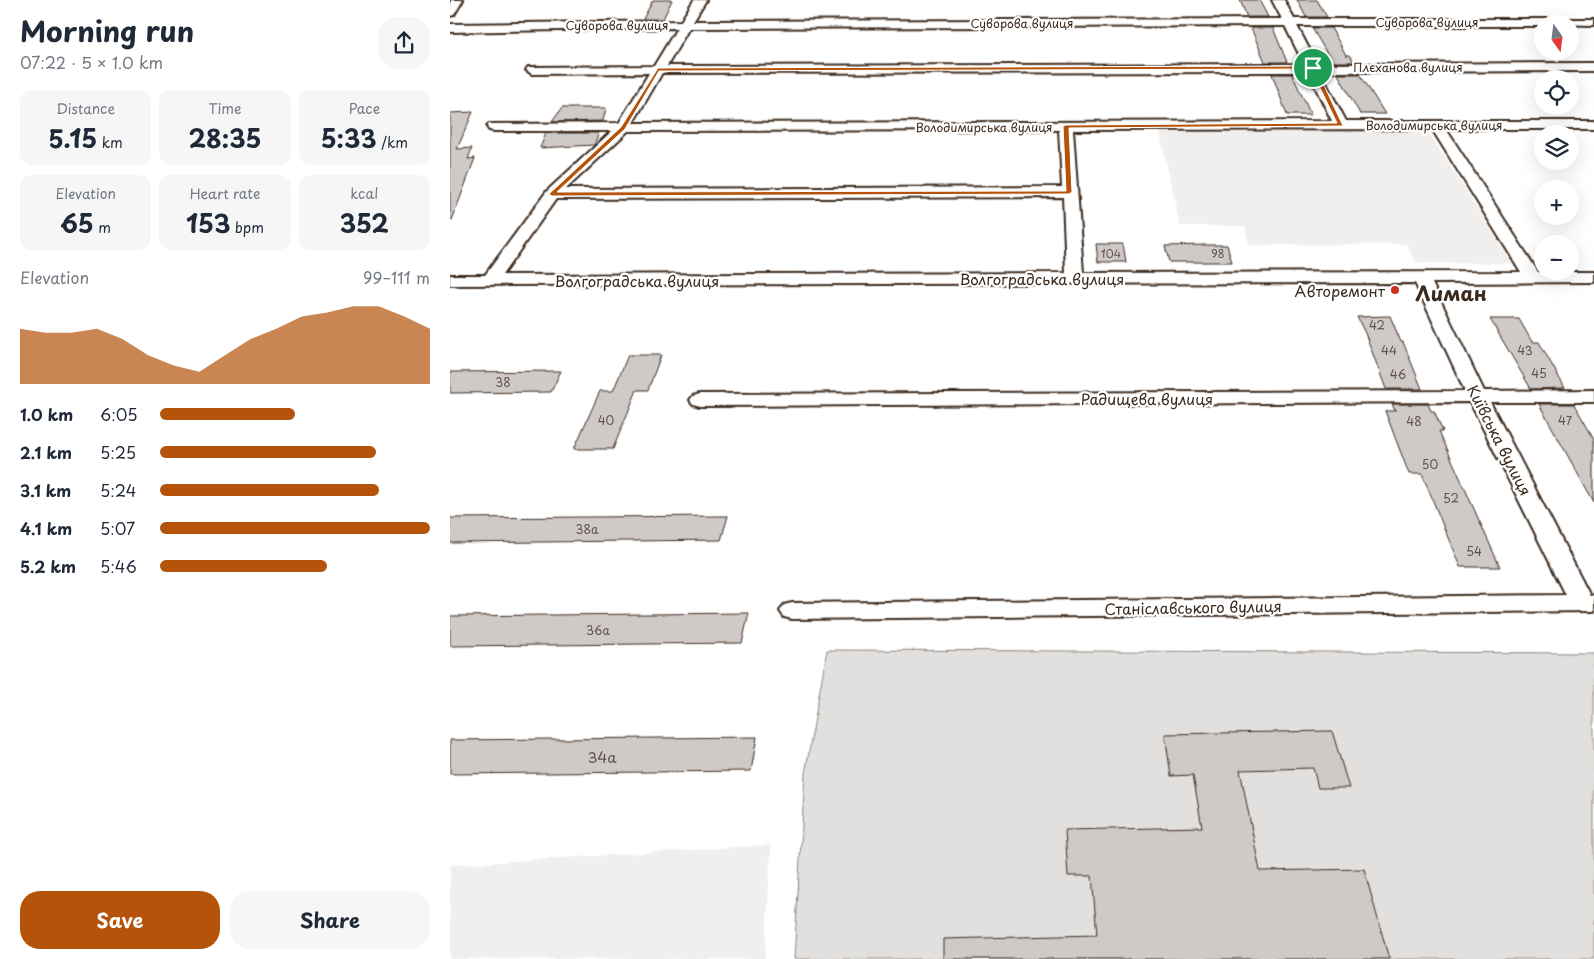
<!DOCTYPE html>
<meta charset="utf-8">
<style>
body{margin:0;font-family:"Playpen Sans",sans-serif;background:#f6f6f7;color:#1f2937;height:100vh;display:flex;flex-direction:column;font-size:19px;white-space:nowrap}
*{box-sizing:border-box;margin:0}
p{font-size:16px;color:#747a83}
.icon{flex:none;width:28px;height:28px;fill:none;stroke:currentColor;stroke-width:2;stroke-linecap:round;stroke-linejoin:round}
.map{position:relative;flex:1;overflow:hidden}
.panel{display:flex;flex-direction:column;background:#fff;width:450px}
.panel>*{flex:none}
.needle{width:32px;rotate:166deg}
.controls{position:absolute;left:1084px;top:15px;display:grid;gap:10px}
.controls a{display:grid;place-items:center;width:45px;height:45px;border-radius:50%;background:#fff;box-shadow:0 5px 20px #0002;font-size:25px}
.pin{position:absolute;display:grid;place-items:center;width:42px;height:42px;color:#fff;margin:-21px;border:2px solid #fff;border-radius:50%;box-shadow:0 1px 5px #0007}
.round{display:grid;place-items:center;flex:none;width:52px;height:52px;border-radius:20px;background:#f6f6f7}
.headline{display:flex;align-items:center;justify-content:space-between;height:85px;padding:0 20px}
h1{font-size:28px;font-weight:700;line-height:38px}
.stats{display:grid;grid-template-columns:repeat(3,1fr);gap:8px;height:85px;padding:5px 20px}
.stats div{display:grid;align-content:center;border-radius:12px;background:#f6f6f7;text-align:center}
.stats b{font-size:25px;font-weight:700}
.stats small{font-size:14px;font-weight:400}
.stats p{font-size:14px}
.chart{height:140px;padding:10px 20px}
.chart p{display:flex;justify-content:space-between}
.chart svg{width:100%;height:90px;margin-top:5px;fill:#b45309;opacity:.7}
.primary-button{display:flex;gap:10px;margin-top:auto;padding:10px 20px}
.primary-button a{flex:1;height:58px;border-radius:20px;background:#b45309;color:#fff;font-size:20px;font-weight:700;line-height:58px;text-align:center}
.primary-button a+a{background:#f6f6f7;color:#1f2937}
ul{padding:0 20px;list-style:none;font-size:16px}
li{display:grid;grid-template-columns:80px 60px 1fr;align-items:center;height:38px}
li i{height:12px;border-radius:6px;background:#b45309}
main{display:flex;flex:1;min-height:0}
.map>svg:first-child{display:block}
.built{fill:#f1efee}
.green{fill:#e2e0de;stroke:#8e857e}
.building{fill:#cfcac7;stroke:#3b2a1e}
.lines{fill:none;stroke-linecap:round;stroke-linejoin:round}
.minor-casing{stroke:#3b2a1e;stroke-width:4}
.minor{fill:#fff;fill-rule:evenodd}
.route{fill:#b45309;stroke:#fff;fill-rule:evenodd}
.poi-dot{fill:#c8321e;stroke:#fff;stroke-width:2}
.labels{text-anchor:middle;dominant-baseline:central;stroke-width:4.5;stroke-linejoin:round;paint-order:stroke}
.far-number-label{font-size:11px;fill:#605248}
.far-street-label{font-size:12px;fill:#3b2a1e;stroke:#fff}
.number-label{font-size:12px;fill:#605248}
.street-label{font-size:15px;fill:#3b2a1e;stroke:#fff}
.poi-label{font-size:15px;fill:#3b2a1e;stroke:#fff;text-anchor:end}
.near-number-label{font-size:15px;fill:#605248}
.district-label{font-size:20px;font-weight:bold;fill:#3b2a1e;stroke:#fff}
</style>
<main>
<section class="panel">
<div class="headline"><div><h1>Morning run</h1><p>07:22 · 5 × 1.0 km</p></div><a class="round"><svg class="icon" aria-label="share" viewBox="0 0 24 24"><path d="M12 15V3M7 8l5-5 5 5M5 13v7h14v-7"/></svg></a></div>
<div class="stats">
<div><p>Distance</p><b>5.15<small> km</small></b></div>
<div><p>Time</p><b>28:35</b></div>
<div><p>Pace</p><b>5:33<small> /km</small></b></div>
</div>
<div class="stats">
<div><p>Elevation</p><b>65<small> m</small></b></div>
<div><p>Heart rate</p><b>153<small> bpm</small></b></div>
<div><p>kcal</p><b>352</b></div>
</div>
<div class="chart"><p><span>Elevation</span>99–111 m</p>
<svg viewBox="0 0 160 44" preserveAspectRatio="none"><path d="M0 44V17L10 19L20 19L30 17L40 22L50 30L60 35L70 38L80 30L90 22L100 17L110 11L120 9L130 6L140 6L150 11L160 17V44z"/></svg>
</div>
<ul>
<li><b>1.0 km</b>6:05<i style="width:50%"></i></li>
<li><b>2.1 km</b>5:25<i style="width:80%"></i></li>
<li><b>3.1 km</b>5:24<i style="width:81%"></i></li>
<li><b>4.1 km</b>5:07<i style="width:100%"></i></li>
<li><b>5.2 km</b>5:46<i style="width:62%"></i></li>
</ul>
<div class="primary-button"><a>Save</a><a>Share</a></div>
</section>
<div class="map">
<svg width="1144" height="959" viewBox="0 0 1144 959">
<rect width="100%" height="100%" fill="#fff"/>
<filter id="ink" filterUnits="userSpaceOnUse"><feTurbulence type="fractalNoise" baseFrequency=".02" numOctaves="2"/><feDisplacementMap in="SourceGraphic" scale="10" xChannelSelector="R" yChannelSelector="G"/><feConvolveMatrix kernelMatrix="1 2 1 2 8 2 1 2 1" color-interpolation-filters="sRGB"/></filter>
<g filter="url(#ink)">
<path class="built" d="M 709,129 L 977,130 L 1062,263 L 967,263 L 956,244 L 799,245 L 795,226 L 730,226 Z
M 321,845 L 315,959 L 0,959 L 0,865 Z"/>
<path class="green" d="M 377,650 L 1144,653 L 1144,959 L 344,959 L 355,774 Z"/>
<path class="building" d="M 203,0 L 222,0 L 213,19 L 193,19 Z
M 790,0 L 809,0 L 818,17 L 797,17 Z
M 847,0 L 867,0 L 877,17 L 856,17 Z
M 801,28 L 823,28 L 837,62 L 815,62 Z
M 862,28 L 881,28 L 896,55 L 900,55 L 904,62 L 882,62 Z
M 822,74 L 842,74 L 861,115 L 837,115 Z
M 888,74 L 910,74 L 935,114 L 910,114 Z
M 112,108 L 156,108 L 153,121 L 102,122 Z
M 23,112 L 7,149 L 22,148 L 18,159 L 25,158 L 2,220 L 0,219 L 0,113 Z
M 96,133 L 149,133 L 144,145 L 90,148 Z
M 646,244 L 673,244 L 676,262 L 648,262 Z
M 755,245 L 777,245 L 782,262 L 719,262 L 715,246 Z
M 940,316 L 951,342 L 953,342 L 972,389 L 936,389 L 915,333 L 907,317 Z
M 1040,319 L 1069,319 L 1082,342 L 1089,342 L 1115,388 L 1081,389 Z
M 178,355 L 211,355 L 198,390 L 187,390 L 163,449 L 124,449 L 150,391 L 163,391 Z
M 111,371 L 101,392 L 0,393 L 0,372 Z
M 942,404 L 978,404 L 981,411 L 984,411 L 993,431 L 989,431 L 1050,567 L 1010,567 L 972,474 L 959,474 L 935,411 L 945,411 Z
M 1089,404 L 1124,404 L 1144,439 L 1144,503 Z
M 278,516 L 271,540 L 0,543 L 0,518 Z
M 299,613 L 292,643 L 0,646 L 0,616 Z
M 882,731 L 899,788 L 868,788 L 863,768 L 790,770 L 810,871 L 914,869 L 939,959 L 493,959 L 493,939 L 647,935 L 642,876 L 618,876 L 615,830 L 752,827 L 743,775 L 721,776 L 715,734 Z
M 307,737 L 301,771 L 0,774 L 0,740 Z"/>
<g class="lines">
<g class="minor-casing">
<path id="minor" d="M 1,0 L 13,0 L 4,15 L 0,16 Z
M 244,0 L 256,0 L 243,21 L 832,19 L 822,0 L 834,0 L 844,19 L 1144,19 L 1144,25 L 1092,24 L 1092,26 L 847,26 L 867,64 L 1144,63 L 1144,71 L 870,72 L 896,121 L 1144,121 L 1144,129 L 996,129 L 1088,272 L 1144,272 L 1144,282 L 982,283 L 1034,391 L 1144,390 L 1144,402 L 1040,402 L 1140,595 L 1144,595 L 1144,611 L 342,619 L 334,617 L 330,611 L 334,605 L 342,603 L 1116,595 L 1020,402 L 250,406 L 243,404 L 240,400 L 243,396 L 250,394 L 1015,391 L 965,283 L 0,285 L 0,275 L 35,275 L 97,191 L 162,131 L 44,131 L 39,130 L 37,127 L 39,124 L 169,123 L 199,73 L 82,74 L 76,70 L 78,67 L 204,66 L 227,28 L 0,32 L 0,24 L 231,21 ZM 835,26 L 854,64 L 217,66 L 239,28 ZM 858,72 L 882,121 L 183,123 L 212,73 ZM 982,129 L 1071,272 L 633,273 L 623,130 ZM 609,130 L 612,187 L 116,189 L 178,131 ZM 613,197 L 616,273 L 52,275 L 106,199 Z"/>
</g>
<use href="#minor" class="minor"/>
</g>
</g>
<path class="route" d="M 863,66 L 866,68 L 893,126 L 619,128 L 622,192 L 619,194 L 102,196 L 99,194 L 171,127 L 208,68 ZM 861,69 L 887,123 L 616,125 L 613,126 L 616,191 L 107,192 L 175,129 L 209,71 Z"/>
<circle class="poi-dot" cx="945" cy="290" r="5"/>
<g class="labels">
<g class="far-number-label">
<text x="661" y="253">104</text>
<text x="768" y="253">98</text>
</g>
<g class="far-street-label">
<text x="977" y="22">Суворова вулиця</text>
<text x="572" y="23">Суворова вулиця</text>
<text x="167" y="25">Суворова вулиця</text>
<text x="958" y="67">Плєханова вулиця</text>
<text x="984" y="125">Володимирська вулиця</text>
<text x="534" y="127">Володимирська вулиця</text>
</g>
<g class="number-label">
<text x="927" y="325">42</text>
<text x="939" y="350">44</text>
<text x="1075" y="350">43</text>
<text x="1089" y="373">45</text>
<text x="948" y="374">46</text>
<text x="53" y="382">38</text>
<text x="156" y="420">40</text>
<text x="1115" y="420">47</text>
<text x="964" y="421">48</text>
<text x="980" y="464">50</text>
<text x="1001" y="498">52</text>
<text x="137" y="529">38а</text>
<text x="1024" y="551">54</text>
<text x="148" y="630">36а</text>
</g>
<g class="street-label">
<text x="592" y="278">Волгоградська вулиця</text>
<text x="187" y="280">Волгоградська вулиця</text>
<text x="697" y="398">Радищева вулиця</text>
<text transform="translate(1050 440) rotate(63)">Київська вулиця</text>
<text transform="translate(743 607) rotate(-1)">Станіславського вулиця</text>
</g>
<g class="poi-label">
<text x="935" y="290">Авторемонт</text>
</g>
<g class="near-number-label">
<text x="152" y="756">34а</text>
</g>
<g class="district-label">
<text x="1001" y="293">Лиман</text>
</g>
</g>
</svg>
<div class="controls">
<a><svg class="needle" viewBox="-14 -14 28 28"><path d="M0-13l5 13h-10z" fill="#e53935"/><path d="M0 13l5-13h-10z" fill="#747a83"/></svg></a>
<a><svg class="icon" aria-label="locate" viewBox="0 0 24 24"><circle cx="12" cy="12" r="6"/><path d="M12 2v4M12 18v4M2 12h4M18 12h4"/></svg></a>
<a><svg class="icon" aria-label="layers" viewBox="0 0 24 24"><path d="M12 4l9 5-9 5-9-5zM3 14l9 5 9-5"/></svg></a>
<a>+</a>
<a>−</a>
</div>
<div class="pin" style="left:863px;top:68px;background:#1e9e55"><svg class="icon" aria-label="arrive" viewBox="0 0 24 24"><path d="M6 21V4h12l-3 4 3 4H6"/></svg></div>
</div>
</main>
